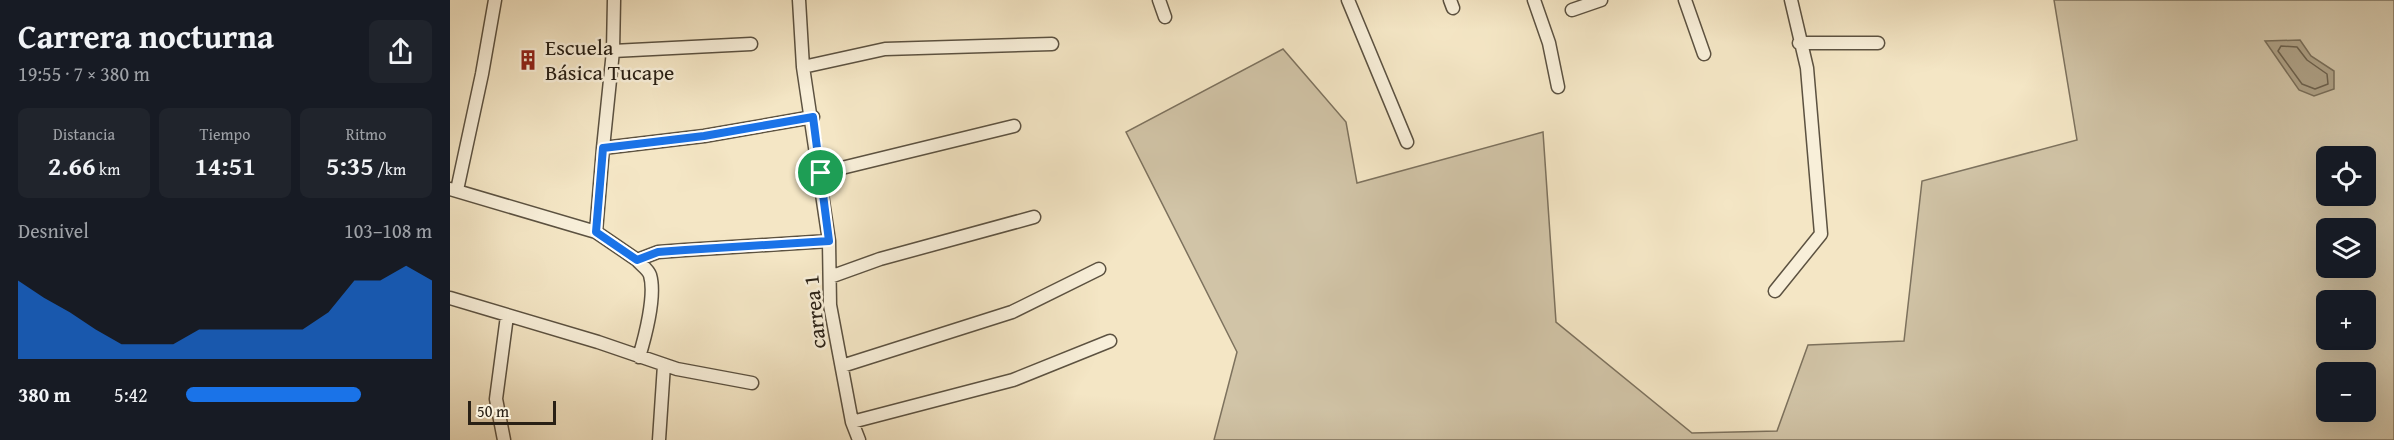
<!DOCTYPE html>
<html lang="es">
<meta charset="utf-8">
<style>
body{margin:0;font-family:"Gentium Book Plus",serif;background:#20242c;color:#f1f3f6;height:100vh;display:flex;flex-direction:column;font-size:22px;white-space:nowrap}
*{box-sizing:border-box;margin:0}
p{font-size:20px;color:#9ea1a6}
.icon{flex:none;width:33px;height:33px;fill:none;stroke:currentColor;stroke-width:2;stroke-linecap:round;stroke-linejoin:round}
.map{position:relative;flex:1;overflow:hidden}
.details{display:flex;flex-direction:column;background:#171b24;width:450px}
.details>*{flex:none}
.fabs{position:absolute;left:1866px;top:146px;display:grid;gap:12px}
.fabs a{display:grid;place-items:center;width:60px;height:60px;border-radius:9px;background:#171b24;box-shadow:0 6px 24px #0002;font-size:30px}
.scale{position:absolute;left:18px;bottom:15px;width:88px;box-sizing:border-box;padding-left:6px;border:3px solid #292015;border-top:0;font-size:16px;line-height:21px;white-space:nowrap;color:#292015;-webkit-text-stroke:4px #f8efd9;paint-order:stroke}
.pin{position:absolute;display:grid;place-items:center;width:51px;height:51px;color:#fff;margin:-26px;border:3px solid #fff;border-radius:50%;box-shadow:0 2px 6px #0007}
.round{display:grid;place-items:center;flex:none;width:63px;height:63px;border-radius:9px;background:#20242c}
.summary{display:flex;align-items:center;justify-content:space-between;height:102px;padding:0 18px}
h1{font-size:33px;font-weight:800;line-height:45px}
.stats{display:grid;grid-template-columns:repeat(3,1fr);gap:9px;height:102px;padding:6px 18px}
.stats div{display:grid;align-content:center;border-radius:9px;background:#20242c;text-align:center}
.stats b{font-size:26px;font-weight:800}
.stats small{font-size:16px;font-weight:400}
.stats p{font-size:16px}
.chart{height:168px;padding:12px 18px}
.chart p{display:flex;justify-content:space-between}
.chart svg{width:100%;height:108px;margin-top:6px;fill:#1a73e8;opacity:.7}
ul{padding:0 18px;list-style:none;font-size:20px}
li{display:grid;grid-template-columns:96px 72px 1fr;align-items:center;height:45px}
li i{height:15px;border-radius:8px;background:#1a73e8}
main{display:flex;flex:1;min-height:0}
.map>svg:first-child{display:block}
.green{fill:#d1c4a7;stroke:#7d725e;stroke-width:1.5;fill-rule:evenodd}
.water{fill:#afa389;stroke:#796f5b;stroke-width:1.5}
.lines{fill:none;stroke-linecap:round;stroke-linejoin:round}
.shore{stroke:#6c624f;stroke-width:1.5}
.minor-casing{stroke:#5c5241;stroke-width:15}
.minor{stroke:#f8efd9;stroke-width:12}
.route-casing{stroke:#fff;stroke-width:12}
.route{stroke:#1a73e8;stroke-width:8}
.labels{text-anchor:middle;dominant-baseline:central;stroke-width:5;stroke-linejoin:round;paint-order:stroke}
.poi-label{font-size:22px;fill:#292015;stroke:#f8efd9;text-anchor:start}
.street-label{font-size:22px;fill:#292015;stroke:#f8efd9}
</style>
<main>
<section class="details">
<div class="summary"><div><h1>Carrera nocturna</h1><p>19:55 · 7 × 380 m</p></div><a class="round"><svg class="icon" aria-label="share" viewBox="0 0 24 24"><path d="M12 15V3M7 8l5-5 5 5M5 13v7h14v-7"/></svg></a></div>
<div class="stats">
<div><p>Distancia</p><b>2.66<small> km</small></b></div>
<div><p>Tiempo</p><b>14:51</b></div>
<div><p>Ritmo</p><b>5:35<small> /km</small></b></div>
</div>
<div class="chart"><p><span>Desnivel</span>103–108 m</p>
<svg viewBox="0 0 160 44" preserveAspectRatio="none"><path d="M0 44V12L10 19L20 25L30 32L40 38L50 38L60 38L70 32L80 32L90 32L100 32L110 32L120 25L130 12L140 12L150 6L160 12V44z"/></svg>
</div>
<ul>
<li><b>380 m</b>5:42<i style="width:71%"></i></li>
</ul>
</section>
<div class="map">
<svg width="1944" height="440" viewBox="0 0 1944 440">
<rect width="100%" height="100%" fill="#f4e6c5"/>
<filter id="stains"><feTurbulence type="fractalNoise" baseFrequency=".00333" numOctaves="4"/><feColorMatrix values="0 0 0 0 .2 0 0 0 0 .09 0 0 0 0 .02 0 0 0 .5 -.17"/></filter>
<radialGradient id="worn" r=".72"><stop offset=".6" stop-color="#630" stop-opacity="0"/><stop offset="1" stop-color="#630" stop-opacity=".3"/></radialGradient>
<path class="green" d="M 1604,0 L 1944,0 L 1944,440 L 764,440 L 787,352 L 676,132 L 833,49 L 896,122 L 907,183 L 1093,132 L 1106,322 L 1242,433 L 1327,431 L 1358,345 L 1454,341 L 1472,181 L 1627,140 ZM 1876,156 L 1916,156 L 1916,195 L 1876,195 ZM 1876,228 L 1916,228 L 1916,267 L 1876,267 ZM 1876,300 L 1916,300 L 1916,339 L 1876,339 ZM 1876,372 L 1916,372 L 1916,411 L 1876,411 Z"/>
<path class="water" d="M 1850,40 L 1861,56 L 1884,71 L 1884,89 L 1864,96 L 1849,90 L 1815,41 Z"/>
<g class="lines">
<path class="shore" d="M 1831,46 L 1847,47 L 1857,60 L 1877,74 L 1878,84 L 1865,89 L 1852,84 L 1828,51 Z"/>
<g class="minor-casing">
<path id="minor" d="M 164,0 L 163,51 L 301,44
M 349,0 L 353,67 L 379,241 L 380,305 L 402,422 L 409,440
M 709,0 L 715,17
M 898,0 L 957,142
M 1000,0 L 1003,8
M 1084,0 L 1099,43 L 1108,87
M 1235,0 L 1254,54
M 1122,10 L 1151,0
M 1349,43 L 1428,43
M 353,67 L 435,49 L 602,44
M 153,148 L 163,51
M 371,173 L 564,126
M 0,189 L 146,232 L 187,260 L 208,252 L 235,250 L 379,241
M 7,190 L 32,74 L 45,0
M 146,232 L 153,148 L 254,136 L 363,117
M 187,260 C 191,265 198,269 200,275 C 206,295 195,337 189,357
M 380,277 L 430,259 L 584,217
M 1325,291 L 1371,234 L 1357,68 L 1341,0
M 0,298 L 148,342 L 227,369 L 302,383
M 392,366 L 562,312 L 649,269
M 402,422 L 563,380 L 660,341
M 54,440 L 46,399 L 57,316
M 209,440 L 214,365"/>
</g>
<use href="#minor" class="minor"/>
</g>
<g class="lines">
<g class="route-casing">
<path id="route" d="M 363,117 L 379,241 L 235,250 L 208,252 L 187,260 L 146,232 L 153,148 L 254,136 Z"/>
</g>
<use href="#route" class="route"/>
</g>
<defs>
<g id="building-bare" transform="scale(1.62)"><path d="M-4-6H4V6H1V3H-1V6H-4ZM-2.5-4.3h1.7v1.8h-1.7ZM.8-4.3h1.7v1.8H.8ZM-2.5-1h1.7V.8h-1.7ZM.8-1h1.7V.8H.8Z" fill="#8f2418" stroke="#f8efd9" stroke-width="2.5" paint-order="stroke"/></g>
</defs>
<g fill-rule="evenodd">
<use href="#building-bare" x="78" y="60"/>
</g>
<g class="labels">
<g class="poi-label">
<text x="95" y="47">Escuela<tspan x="95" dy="25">Básica Tucape</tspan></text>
</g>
<g class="street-label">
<text transform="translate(364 312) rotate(-96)">carrea 1</text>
</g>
</g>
<rect width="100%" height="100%" filter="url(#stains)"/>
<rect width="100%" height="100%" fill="url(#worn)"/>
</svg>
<div class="fabs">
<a><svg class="icon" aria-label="locate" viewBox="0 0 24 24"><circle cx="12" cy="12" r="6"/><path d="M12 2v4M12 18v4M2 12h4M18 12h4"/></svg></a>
<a><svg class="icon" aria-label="layers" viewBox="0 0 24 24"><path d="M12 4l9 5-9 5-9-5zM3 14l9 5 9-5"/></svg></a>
<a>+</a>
<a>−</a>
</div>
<div class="scale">50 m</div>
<div class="pin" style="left:371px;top:173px;background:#1e9e55"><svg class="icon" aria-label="arrive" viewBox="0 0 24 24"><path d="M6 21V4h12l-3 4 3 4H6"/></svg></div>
</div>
</main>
